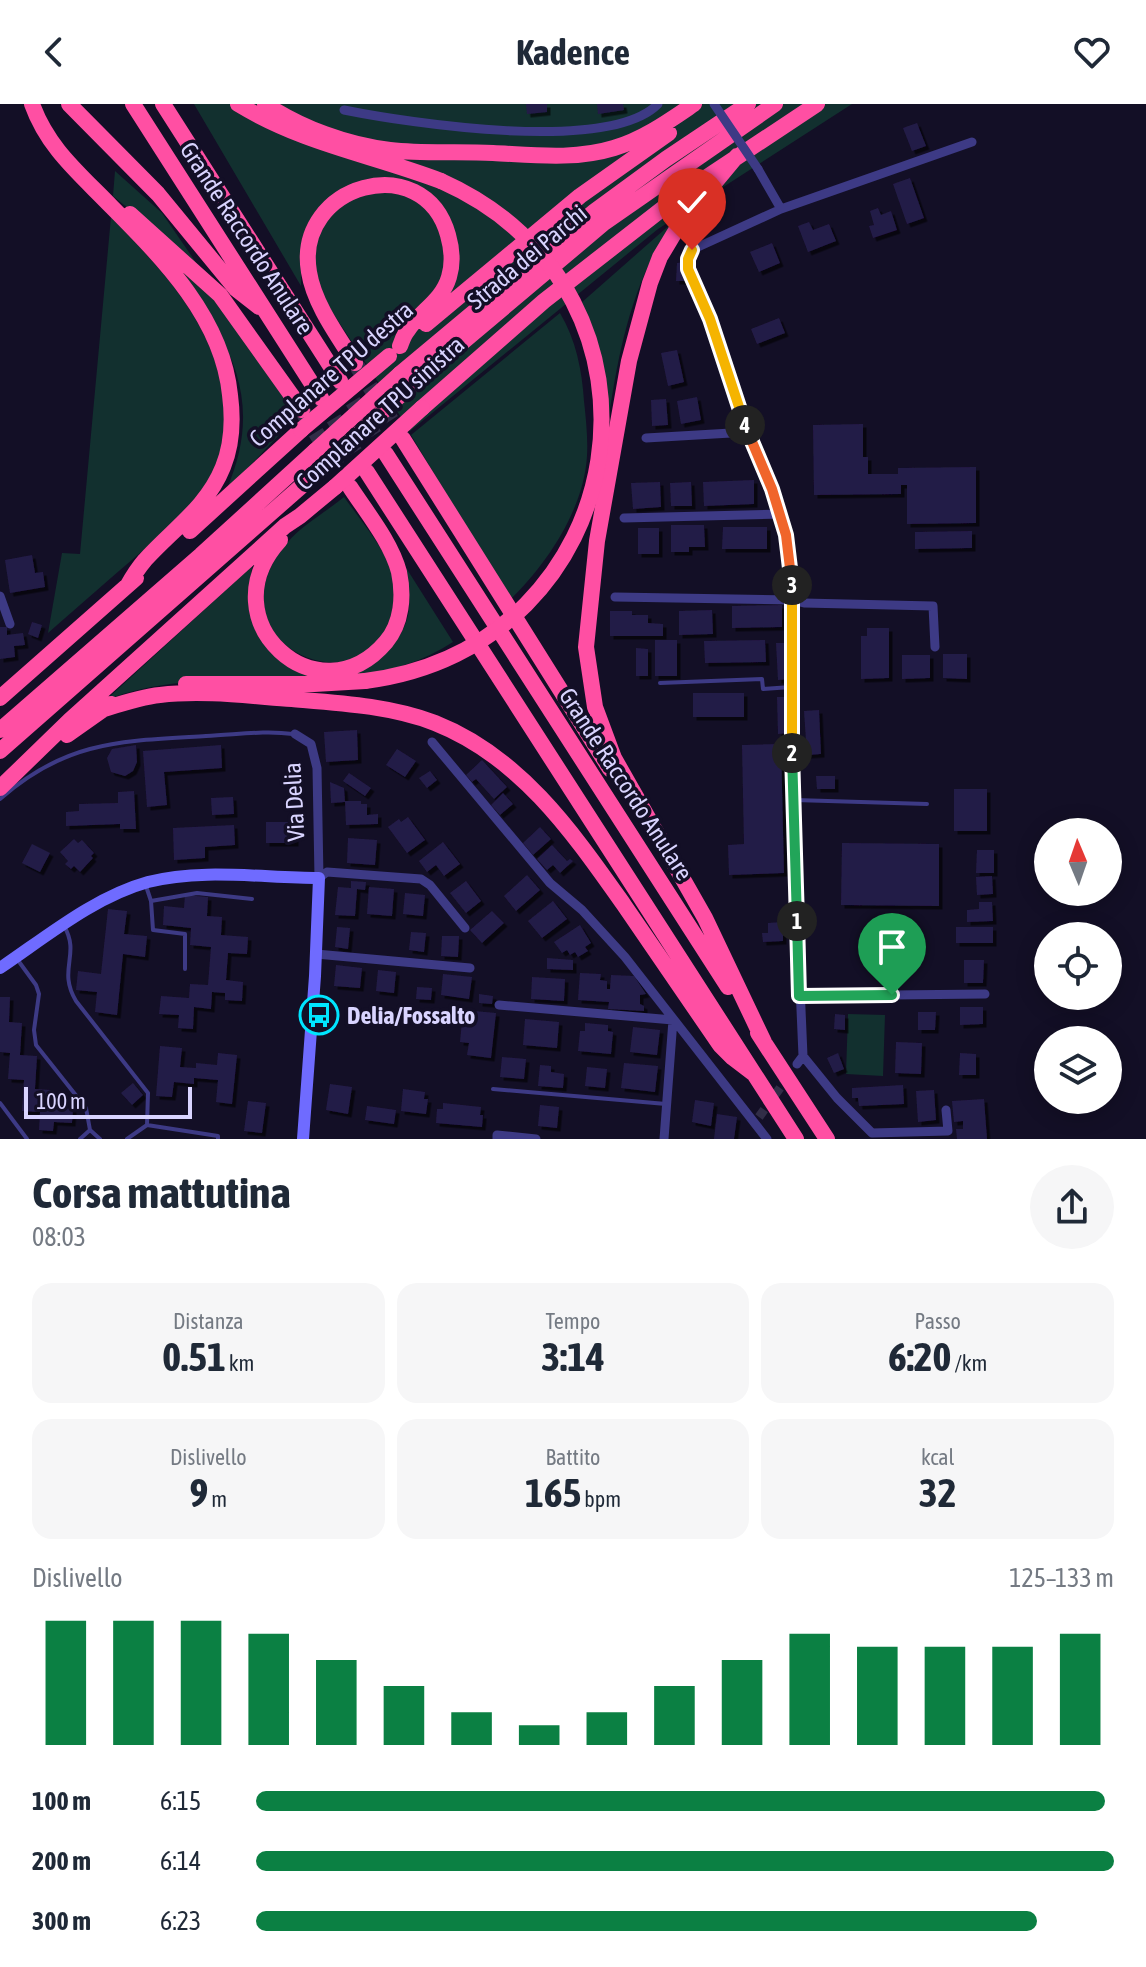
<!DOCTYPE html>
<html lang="it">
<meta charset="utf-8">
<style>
body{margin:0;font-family:"Asap Condensed",sans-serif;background:#f6f6f7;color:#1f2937;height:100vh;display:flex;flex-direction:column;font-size:30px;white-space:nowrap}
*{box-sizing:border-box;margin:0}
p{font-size:26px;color:#747a83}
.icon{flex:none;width:44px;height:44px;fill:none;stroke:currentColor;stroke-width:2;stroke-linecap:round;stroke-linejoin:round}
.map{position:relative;height:1035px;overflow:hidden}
.sheet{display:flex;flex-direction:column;background:#fff;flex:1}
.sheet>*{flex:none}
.needle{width:52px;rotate:358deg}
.controls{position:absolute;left:1034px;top:714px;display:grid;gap:16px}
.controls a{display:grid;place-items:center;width:88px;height:88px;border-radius:50%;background:#fff;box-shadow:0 4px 20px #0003;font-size:40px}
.scale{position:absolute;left:24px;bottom:20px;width:168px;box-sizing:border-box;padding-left:8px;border:4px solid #d9d4ff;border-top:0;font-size:22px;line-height:28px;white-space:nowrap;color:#d9d4ff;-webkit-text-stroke:6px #130f26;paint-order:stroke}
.pin{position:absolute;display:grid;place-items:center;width:68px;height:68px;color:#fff;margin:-82px -34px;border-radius:50% 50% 50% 0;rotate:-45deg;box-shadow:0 0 8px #0007}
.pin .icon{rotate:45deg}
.km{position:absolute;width:40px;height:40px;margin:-20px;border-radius:50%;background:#222;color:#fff;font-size:22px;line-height:40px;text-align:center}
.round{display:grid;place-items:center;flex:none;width:84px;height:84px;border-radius:42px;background:#f6f6f7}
.head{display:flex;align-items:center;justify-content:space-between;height:136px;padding:0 32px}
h1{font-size:44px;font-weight:700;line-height:60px}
.stats{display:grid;grid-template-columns:repeat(3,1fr);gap:12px;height:136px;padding:8px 32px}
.stats div{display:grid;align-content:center;border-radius:20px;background:#f6f6f7;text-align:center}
.stats b{font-size:40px;font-weight:700}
.stats small{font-size:22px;font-weight:400}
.stats p{font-size:22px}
.chart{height:224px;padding:16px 32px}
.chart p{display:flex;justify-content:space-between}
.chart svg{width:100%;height:144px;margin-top:8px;stroke:#0b8043;stroke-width:6}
ul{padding:0 32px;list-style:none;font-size:26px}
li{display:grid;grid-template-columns:128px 96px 1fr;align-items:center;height:60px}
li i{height:20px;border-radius:10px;background:#0b8043}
header{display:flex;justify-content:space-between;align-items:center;height:104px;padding:0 32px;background:#fff;font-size:36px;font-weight:700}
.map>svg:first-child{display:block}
.green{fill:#12302f}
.building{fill:#241b47;filter:url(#shadow)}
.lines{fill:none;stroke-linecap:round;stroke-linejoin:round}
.street-tunnel{stroke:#312d47;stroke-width:9;stroke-dasharray:9 4.5;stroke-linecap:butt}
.highway-tunnel{stroke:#312d47;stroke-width:16;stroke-dasharray:16 8;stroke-linecap:butt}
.lane{stroke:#3d3a85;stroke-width:4}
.street{stroke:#3d3a85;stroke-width:9}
.secondary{stroke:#6f6bff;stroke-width:12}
.highway{stroke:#ff4fa3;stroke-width:16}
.street-bridge{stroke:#3d3a85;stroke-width:9}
.highway-bridge{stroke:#ff4fa3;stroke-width:16}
.split-1-casing{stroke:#fff;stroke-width:16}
.split-2-casing{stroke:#fff;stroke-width:16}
.split-3-casing{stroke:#fff;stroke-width:16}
.split-4-casing{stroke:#fff;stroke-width:16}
.split-5-casing{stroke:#fff;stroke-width:16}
.split-1{stroke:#22a559;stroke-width:10}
.split-2{stroke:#22a559;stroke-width:10}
.split-3{stroke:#f5b400;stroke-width:10}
.split-4{stroke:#f0652b;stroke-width:10}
.split-5{stroke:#f5b400;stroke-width:10}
.labels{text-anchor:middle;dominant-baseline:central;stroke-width:7;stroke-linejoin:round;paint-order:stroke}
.street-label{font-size:24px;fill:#d9d4ff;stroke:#130f26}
.poi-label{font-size:24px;font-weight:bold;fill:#d9d4ff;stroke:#130f26;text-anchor:start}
</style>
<header><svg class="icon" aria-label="back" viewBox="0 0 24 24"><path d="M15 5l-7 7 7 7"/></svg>Kadence<svg class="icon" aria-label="heart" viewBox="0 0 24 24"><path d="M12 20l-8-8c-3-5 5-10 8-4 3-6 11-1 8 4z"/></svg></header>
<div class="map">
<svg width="1146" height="1035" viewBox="0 0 1146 1035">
<defs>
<filter id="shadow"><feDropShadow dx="3.5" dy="3.5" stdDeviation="0" flood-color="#0009"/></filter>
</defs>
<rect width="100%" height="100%" fill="#130f26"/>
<path class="green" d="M 194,0 L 852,0 L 658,125 L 410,327 L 301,160 L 301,182 Z
M 115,67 L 162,109 L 197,160 L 113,92 Z
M 111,113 C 162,166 215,220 224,297 C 226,323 225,350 212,374 C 196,404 166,427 140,449 C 109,475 79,502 48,529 L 62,449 L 80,450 Z
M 673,118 C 632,177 618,249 608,319 C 606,277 599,238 581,199 Z
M 156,141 L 186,166 L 229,211 L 296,313 L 226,387 C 272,282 217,221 156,141 Z
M 560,209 C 576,236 582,266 584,297 C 586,315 588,334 587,352 C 584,405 547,460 510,496 L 411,331 Z
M 344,393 C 362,418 383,442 393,470 C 399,488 396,507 388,523 C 352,604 207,534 287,439 C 302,421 326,408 344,393 Z
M 398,451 L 453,538 C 351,605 217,552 106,596 L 252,462 C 248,498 247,520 272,549 L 362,566 C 387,552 412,526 409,495 C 407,481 401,466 398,451 Z
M 848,910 L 885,911 L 883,972 L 846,970 Z"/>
<path class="building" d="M 526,0 L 547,0 L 547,8 L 527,10 Z
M 597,0 L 623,0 L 624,6 L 598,10 Z
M 917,19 L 926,42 L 912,47 L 903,24 Z
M 910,74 L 924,114 L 907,120 L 893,80 Z
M 878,104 L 881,111 L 891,107 L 897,126 L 873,134 L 869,122 L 874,121 L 870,107 Z
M 809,118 L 813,126 L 829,120 L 836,137 L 808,148 L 798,122 Z
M 772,139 L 780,159 L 759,168 L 750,148 Z
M 684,158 L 685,177 L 676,177 L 677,159 Z
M 779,214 L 785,229 L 757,240 L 751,225 Z
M 677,246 L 684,278 L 668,282 L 661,249 Z
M 697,293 L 701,316 L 681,320 L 677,297 Z
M 666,295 L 668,321 L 652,322 L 651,296 Z
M 863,320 L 863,353 L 868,353 L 868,370 L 898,370 L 898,364 L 976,363 L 976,419 L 907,420 L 907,381 L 901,381 L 901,390 L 814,391 L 813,321 Z
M 754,376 L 754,400 L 704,402 L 703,378 Z
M 660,378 L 661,403 L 633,405 L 631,379 Z
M 691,378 L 692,402 L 671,402 L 670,379 Z
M 671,421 L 704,421 L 705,443 L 689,443 L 689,448 L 671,448 Z
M 723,423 L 767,423 L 767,445 L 722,445 Z
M 638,424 L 659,424 L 659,450 L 638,450 Z
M 972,427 L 972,444 L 915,445 L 915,428 Z
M 32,451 L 35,469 L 43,468 L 45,483 L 10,489 L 5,456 Z
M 782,501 L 782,523 L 732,524 L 732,502 Z
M 712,506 L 713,530 L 679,531 L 679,507 Z
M 610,507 L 632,507 L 632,511 L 648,511 L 648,519 L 663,520 L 663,532 L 610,532 Z
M 32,518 L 42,521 L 38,534 L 28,530 Z
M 0,523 L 7,523 L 7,531 L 23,529 L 25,541 L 14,542 L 15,553 L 0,555 Z
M 867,524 L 889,524 L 889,574 L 861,575 L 861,532 L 867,532 Z
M 655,536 L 677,536 L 677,572 L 655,572 Z
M 765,536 L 766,558 L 705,559 L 704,537 Z
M 776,539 L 787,539 L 789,575 L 778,576 Z
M 636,544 L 648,545 L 648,572 L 636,572 Z
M 943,550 L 967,550 L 967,575 L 943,574 Z
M 902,551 L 930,551 L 930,574 L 902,575 Z
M 693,589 L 744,589 L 744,613 L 693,613 Z
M 777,593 L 787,593 L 788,629 L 778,630 Z
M 819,606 L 821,650 L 807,651 L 804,607 Z
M 357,626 L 358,656 L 326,658 L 324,628 Z
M 781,640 L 784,769 L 729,771 L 728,741 L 744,740 L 742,641 Z
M 136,641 L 137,658 L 133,667 L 125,672 L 111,668 L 107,654 L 112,645 Z
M 221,641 L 222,664 L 164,668 L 167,701 L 147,703 L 143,647 Z
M 397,645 L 416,657 L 405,673 L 386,661 Z
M 482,656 L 507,683 L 494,695 L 476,675 L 472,678 L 466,671 Z
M 430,667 L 437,676 L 427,684 L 419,674 Z
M 349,669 L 371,684 L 365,692 L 343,677 Z
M 816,672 L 835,672 L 835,685 L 817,685 Z
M 330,678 L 344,684 L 345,698 L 331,699 Z
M 954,685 L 987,685 L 987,727 L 954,727 Z
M 134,687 L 136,725 L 120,725 L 120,720 L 66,722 L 66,708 L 79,707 L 79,700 L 118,699 L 118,688 Z
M 503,689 L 513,700 L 500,711 L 491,701 Z
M 233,693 L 234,710 L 212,711 L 211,694 Z
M 345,697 L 361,697 L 361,700 L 367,700 L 367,711 L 378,710 L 378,720 L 346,721 Z
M 408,713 L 425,736 L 407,749 L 388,723 L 399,715 L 401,718 Z
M 266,718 L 295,718 L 295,739 L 266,739 Z
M 234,721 L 235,741 L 205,743 L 205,754 L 174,756 L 173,724 Z
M 540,723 L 551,735 L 533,751 L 523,739 Z
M 348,734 L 377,736 L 375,761 L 347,759 Z
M 74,735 L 78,739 L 82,736 L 94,749 L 91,752 L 93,754 L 80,768 L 74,762 L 71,765 L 65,760 L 68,757 L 60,748 Z
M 443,738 L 460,760 L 444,772 L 436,761 L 427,768 L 419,757 Z
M 842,739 L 939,740 L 939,802 L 841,801 Z
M 32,740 L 50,749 L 40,768 L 22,759 Z
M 552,741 L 567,757 L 570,755 L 573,757 L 560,769 L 553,761 L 547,766 L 537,755 Z
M 977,746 L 994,746 L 994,769 L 976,769 Z
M 527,771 L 540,786 L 516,807 L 504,792 Z
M 992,772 L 993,790 L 977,791 L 976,773 Z
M 351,777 L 366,778 L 365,786 L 357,785 L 355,812 L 335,811 L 338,783 L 351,784 Z
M 466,777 L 481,797 L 466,809 L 450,789 Z
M 369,783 L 394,785 L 392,812 L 367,810 Z
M 405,789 L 425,791 L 423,812 L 403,810 Z
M 185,791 L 208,793 L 207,812 L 222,813 L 221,831 L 248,833 L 247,850 L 228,849 L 226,876 L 243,878 L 242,897 L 225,896 L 225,889 L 212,888 L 211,905 L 194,903 L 193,925 L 178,924 L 179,911 L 159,910 L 161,892 L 189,894 L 190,880 L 208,881 L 211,843 L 190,841 L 191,824 L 163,821 L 164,802 L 184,804 Z
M 553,797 L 567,815 L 542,834 L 528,817 Z
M 979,798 L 992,798 L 993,817 L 967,818 L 967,806 L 979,805 Z
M 108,805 L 127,807 L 124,830 L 147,832 L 145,853 L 123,850 L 117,911 L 95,908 L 97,888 L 76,886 L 78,867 L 101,870 Z
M 492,807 L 504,819 L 482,839 L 470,826 Z
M 783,818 L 783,837 L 763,838 L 762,829 L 768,829 L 768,819 Z
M 580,821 L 591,839 L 585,843 L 588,847 L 578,853 L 575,848 L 570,851 L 567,846 L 562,849 L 554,838 Z
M 337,823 L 350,824 L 348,845 L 335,843 Z
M 956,823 L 993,823 L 993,839 L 956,839 Z
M 411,828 L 426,829 L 424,848 L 409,846 Z
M 442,832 L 459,832 L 458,853 L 441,852 Z
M 547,854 L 573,856 L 573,866 L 547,865 Z
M 964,856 L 984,856 L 983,879 L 964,879 Z
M 336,861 L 362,864 L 360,884 L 334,882 Z
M 378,866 L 396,868 L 394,889 L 376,887 Z
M 580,869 L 601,870 L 600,876 L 607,877 L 607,885 L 610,885 L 611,871 L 634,872 L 646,890 L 640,891 L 640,900 L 644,902 L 644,907 L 608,905 L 609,898 L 578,896 Z
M 443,870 L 472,873 L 469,895 L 441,891 Z
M 532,873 L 565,875 L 564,897 L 531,895 Z
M 417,883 L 432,884 L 431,896 L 416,895 Z
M 479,890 L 493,892 L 492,900 L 479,899 Z
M 0,893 L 10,893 L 9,918 L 22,919 L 20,951 L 37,952 L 35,985 L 51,986 L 50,1003 L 73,1005 L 72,1019 L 54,1018 L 53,1027 L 39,1026 L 40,1008 L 22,1007 L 24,976 L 8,975 L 10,949 L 0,948 Z
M 960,903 L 983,903 L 983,920 L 960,921 Z
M 463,906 L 496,909 L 491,954 L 467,951 L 469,939 L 460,938 Z
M 918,908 L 936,908 L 935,926 L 918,926 Z
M 835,910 L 845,911 L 845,926 L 834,925 Z
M 525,915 L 559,918 L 557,944 L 523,941 Z
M 585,919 L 608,921 L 608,927 L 613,928 L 611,950 L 578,947 L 580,927 L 585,927 Z
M 633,923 L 660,926 L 657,951 L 630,948 Z
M 896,938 L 922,939 L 921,970 L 895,969 Z
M 160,942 L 182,944 L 180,963 L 196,964 L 196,959 L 217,961 L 218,949 L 237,951 L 232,1000 L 216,998 L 218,976 L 194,974 L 194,980 L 174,978 L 172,993 L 156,992 Z
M 838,949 L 844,965 L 834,969 L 827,954 Z
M 960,949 L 976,950 L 976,971 L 959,971 Z
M 502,953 L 526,955 L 524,975 L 500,973 Z
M 624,959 L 658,962 L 655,988 L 621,984 Z
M 540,961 L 551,962 L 551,968 L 564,970 L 563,984 L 538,982 Z
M 587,963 L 607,965 L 605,984 L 585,982 Z
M 133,979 L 143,991 L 132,1001 L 121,989 Z
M 330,980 L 352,983 L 348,1010 L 326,1006 Z
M 903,981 L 904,1000 L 859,1002 L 858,994 L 852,994 L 852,984 Z
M 403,985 L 425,988 L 424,995 L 428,995 L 426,1010 L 401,1007 Z
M 934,986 L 936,1016 L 918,1018 L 916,987 Z
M 984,995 L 987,1035 L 957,1035 L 956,1025 L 963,1025 L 963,1017 L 954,1018 L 952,997 Z
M 695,996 L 714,999 L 711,1022 L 692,1018 Z
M 248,997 L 266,999 L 262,1029 L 244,1027 Z
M 443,999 L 481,1003 L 480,1011 L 483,1011 L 482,1023 L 436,1019 L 437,1005 L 443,1005 Z
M 540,1001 L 559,1003 L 557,1024 L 538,1022 Z
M 367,1002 L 396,1006 L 394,1020 L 365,1016 Z
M 717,1010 L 737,1013 L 734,1035 L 714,1035 Z"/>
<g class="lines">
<path class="street-tunnel" d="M 759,1013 L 788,973"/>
<path class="highway-tunnel" d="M 357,262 L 403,335
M 340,277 L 386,350
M 321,294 L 367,368
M 303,308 L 350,383"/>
<path class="lane" d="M 660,579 L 762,575 L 763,585 L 791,583
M 0,695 C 67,636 122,637 206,632 C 235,631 264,626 293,630
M 795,696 L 927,700
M 146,782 L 151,797 L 197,789 L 252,795
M 151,797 L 153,826 L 185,830 L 185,865
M 64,822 C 81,851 57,865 76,897 L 148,989 L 147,1021 L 218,1032 L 218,1035
M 17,855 L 36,881 L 39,890 L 34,926 L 36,941 L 86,1004 L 90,1026 L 100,1035
M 493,985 L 666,1000
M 0,999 L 27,1035
M 80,1035 L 90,1026
M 127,1035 L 147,1021"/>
<path class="street" d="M 344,6 C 409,19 609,50 658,0
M 758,65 L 781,105 L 698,143 L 689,151 L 688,165 L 710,215 L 748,328 L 772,385 L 790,452 L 794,742 L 803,952 L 797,960
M 781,105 L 972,38
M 646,334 L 748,328
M 624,414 L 780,410
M 0,492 L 10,520
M 615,493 L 792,496 L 804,499 L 933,502 L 935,543
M 295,630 L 311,640 L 317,664 L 319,774 L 327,768 L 421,775 L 430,781 L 465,824
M 432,638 L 550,779 L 582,806 L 625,853 L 767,1035
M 316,850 L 470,864
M 799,892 L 985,890
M 499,901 L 673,916 L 664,1035
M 803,952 L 837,994 L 872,1029 L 948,1027 L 946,1006
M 497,1035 L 497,1031 L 536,1035"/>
<path class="secondary" d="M 0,864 C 46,833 94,793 148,778 C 202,764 263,774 319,774 L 315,872 L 303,1035"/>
<path class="highway" d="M 32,0 C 46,39 72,63 100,91 C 155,147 222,209 230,291 C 233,314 232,341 223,363 C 207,403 173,425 145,456 C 139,463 133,472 128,481
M 69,0 L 158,90 L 236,185 L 259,203
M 133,0 L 321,294
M 163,0 L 340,277
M 238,0 C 304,40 370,50 441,77
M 265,0 C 301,24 347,41 390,46 C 423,50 459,47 493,49 C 534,51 575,56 614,44 C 644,35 669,17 694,0
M 737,52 L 678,123 L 660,153 L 650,179 L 629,257 L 597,437 L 586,543 L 595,603 L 614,654 L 705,814 L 764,938
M 130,110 L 220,191 L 302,306
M 426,220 L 580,92 L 669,29
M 355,259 C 338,232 314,200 309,168 C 294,80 424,44 448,131 C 452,145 453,160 449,173 C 442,197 420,207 408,226 C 404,230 402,237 400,242
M 400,270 L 595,107 L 666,55 L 748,0
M 407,285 L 604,119 L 775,0
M 422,304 L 544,197 L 680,91 L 817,0
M 403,335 L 610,665
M 386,350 L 728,883
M 367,368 L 796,1035
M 190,427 L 301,326
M 280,436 C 206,517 319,617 386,538 C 402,519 404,492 399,468 C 391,438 367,409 350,383
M 186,580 L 314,580 L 365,577
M 0,594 L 136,474
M 101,606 C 120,600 140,593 160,591 C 203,586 249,592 292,595 C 340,599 391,602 435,619 C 521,653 573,729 624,801 C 656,847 688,894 720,941 L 733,954 L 754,970
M 0,626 L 201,451 L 315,347
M 67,631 L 111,600
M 0,647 L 321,365
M 0,684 L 69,617 L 285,422 L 300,412 L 335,383
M 758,929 L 827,1035"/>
<path class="street-bridge" d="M 714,0 L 758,65"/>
<path class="highway-bridge" d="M 301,326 L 389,252
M 315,347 L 400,270
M 321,365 L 407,285
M 335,383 L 422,304
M 365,577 C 635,543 692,189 441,77"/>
</g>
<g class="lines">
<g class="split-1-casing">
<path id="split-1" d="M 797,817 L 799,892 L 892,891"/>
</g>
<g class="split-2-casing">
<path id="split-2" d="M 792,649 L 797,817"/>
</g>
<g class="split-3-casing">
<path id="split-3" d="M 792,481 L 792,649"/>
</g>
<g class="split-4-casing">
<path id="split-4" d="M 745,321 L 772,385 L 786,431 L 792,481"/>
</g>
<g class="split-5-casing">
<path id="split-5" d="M 692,146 L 688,155 L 688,165 L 710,215 L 745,321"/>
</g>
<use href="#split-1" class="split-1"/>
<use href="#split-2" class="split-2"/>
<use href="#split-3" class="split-3"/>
<use href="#split-4" class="split-4"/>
<use href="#split-5" class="split-5"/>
</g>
<defs>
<g id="bus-ring" transform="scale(2)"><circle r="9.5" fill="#130f26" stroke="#00e5ff" stroke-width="1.5"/><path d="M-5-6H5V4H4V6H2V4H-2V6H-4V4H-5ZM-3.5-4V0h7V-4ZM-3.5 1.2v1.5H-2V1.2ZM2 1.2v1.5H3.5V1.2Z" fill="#00e5ff"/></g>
</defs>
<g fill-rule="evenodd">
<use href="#bus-ring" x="319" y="911"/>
</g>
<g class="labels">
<g class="street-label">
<text transform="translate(247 134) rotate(57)">Grande Raccordo Anulare</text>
<text transform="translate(527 153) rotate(-40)">Strada dei Parchi</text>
<text transform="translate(331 270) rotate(-41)">Complanare TPU destra</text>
<text transform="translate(380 309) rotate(-42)">Complanare TPU sinistra</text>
<text transform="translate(626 680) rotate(57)">Grande Raccordo Anulare</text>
<text transform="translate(294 698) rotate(-93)">Via Delia</text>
</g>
<g class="poi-label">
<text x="347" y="911">Delia/Fossalto</text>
</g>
</g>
</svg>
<div class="controls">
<a><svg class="needle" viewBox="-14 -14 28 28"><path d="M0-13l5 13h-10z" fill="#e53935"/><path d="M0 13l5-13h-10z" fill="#747a83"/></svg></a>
<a><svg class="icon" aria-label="locate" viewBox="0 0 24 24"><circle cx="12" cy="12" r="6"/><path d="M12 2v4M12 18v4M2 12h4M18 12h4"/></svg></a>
<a><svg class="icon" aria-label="layers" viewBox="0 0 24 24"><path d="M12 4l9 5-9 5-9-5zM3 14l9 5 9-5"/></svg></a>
</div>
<div class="scale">100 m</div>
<div class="pin" style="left:892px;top:891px;background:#1e9e55"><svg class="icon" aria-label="arrive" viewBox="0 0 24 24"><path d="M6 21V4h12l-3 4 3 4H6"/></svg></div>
<div class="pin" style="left:692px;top:146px;background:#d93025"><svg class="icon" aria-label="check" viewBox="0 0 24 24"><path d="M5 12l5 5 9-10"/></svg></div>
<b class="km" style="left:797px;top:817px">1</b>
<b class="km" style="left:792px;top:649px">2</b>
<b class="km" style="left:792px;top:481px">3</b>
<b class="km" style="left:745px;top:321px">4</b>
</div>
<section class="sheet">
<div class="head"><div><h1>Corsa mattutina</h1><p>08:03</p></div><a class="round"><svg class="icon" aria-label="share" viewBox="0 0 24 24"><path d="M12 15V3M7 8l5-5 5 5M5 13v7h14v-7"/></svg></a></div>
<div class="stats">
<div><p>Distanza</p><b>0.51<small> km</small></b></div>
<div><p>Tempo</p><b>3:14</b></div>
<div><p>Passo</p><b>6:20<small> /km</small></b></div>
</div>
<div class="stats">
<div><p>Dislivello</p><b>9<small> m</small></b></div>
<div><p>Battito</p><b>165<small> bpm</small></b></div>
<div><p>kcal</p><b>32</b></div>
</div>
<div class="chart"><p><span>Dislivello</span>125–133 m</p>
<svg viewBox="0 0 160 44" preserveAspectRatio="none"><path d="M5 44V6M15 44V6M25 44V6M35 44V10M45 44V18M55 44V26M65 44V34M75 44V38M85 44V34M95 44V26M105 44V18M115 44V10M125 44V14M135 44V14M145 44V14M155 44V10"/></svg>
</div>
<ul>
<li><b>100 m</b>6:15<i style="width:99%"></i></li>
<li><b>200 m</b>6:14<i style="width:100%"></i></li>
<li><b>300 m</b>6:23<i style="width:91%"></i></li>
</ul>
</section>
